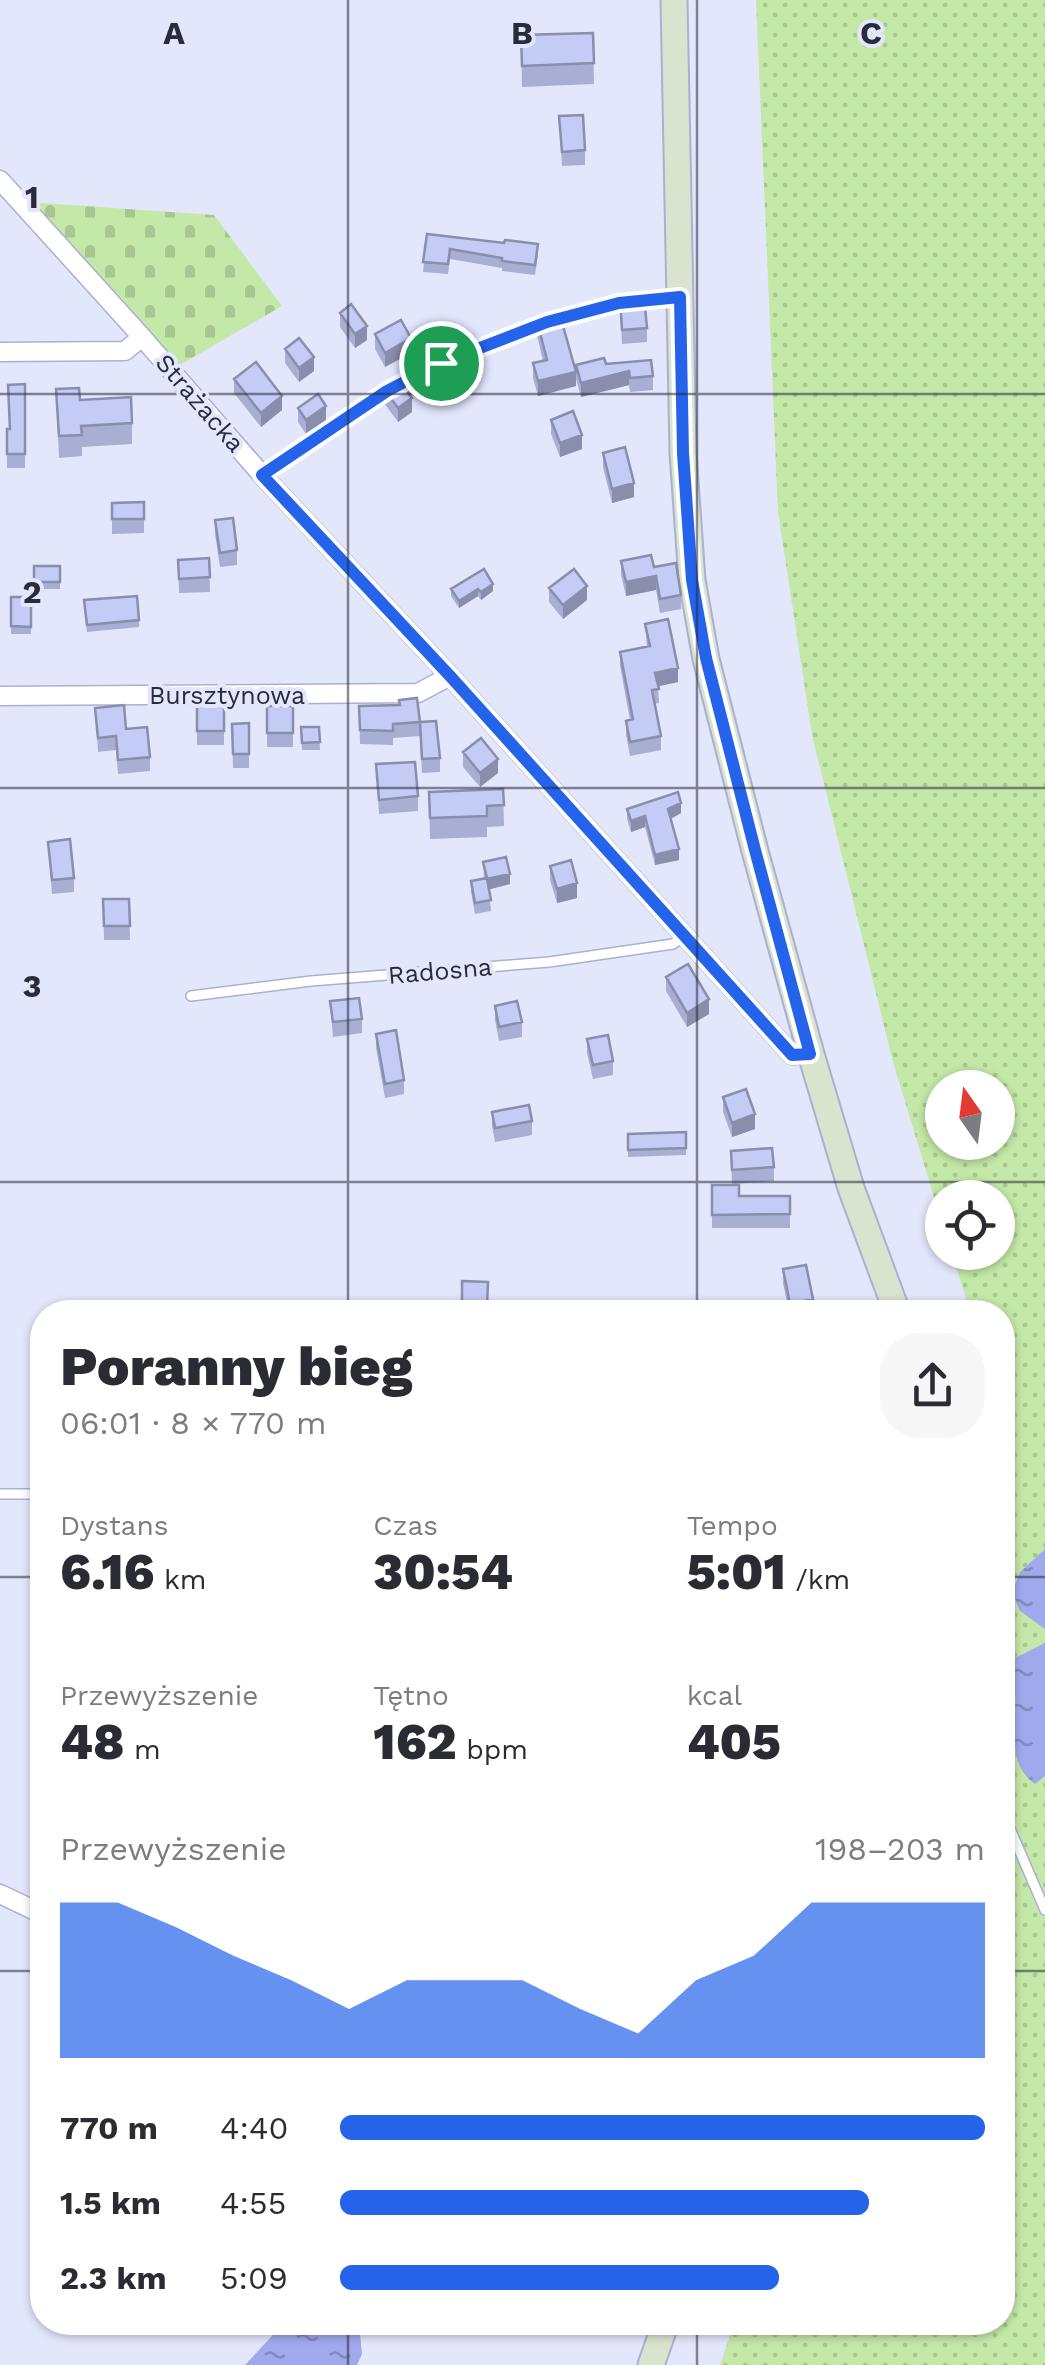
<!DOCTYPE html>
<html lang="pl">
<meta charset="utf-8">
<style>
body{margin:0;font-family:"Work Sans",sans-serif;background:#f7f7f7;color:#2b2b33;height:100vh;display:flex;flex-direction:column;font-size:38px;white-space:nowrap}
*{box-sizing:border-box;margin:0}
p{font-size:32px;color:#7c7c81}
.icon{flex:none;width:55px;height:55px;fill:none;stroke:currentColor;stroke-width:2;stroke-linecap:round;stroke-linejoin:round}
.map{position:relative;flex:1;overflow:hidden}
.details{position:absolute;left:30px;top:1300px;width:985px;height:1035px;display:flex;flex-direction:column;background:#fff;border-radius:40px;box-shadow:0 2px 8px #0004}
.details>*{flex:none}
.needle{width:65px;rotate:346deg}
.buttons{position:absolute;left:925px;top:1070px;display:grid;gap:20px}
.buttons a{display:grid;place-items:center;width:90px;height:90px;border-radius:50%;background:#fff;box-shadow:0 2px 8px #0004;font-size:50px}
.pin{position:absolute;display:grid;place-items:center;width:85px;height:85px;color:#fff;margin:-42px;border:5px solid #fff;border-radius:50%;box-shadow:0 2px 10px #0007}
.round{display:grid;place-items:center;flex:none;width:105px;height:105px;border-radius:40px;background:#f7f7f7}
.headline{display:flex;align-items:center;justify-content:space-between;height:170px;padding:0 30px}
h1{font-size:55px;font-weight:800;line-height:75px}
.figures{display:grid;grid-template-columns:repeat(3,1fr);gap:15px;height:170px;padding:10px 30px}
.figures div{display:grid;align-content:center}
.figures b{font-size:50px;font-weight:800}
.figures small{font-size:28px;font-weight:400}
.figures p{font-size:28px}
.chart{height:280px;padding:20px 30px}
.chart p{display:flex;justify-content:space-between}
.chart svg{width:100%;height:180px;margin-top:10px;fill:#2563eb;opacity:.7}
ul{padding:0 30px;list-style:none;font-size:32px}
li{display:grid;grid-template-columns:160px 120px 1fr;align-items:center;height:75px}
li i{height:25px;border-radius:12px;background:#2563eb}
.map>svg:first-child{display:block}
.grass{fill:url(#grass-dots);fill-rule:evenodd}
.cemetery{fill:url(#cemetery-stones)}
.water{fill:url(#water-ripples)}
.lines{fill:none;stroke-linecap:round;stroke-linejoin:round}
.service-casing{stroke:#aab0d2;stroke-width:12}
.minor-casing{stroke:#aab0d2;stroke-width:21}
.secondary-casing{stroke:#aab0d2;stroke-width:29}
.service{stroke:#fff;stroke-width:9}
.minor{stroke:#fff;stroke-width:18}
.secondary{stroke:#d9e4cf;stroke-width:25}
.wall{fill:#a9afd3}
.shaded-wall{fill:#898eac}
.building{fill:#c4cbf5;stroke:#898eac;stroke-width:2.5}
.route-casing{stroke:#fff;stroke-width:20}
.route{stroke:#2563eb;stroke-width:12}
.grid{fill:none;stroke:#2a2c3a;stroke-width:2.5;stroke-opacity:0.55}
.labels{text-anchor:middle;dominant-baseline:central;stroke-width:8;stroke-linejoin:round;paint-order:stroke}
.street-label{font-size:25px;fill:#2a2c3a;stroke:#e3e7fc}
.grid-label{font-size:32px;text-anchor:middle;font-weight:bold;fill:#2a2c3a;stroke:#e3e7fc;stroke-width:8;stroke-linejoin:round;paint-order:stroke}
</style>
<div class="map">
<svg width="1045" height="2365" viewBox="0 0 1045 2365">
<defs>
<pattern id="grass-dots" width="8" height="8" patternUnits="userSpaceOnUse" patternTransform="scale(2.5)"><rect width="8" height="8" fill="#c3e8a7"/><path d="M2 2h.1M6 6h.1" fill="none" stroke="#a8c790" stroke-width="1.8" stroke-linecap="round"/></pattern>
<pattern id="cemetery-stones" width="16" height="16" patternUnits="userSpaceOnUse" patternTransform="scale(2.5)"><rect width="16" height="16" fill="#c3e8a7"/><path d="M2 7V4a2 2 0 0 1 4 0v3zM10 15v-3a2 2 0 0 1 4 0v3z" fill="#a8c790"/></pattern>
<pattern id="water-ripples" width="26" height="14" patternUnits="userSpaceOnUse" patternTransform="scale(2.5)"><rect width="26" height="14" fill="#a0a9ed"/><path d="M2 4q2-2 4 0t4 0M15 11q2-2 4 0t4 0" fill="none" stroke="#838ac1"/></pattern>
</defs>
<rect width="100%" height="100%" fill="#e3e7fc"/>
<path class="grass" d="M 756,0 L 1045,0 L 1045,2365 L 720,2365 L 734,2323 L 1002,2322 L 1002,1535 L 1008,1471 L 1002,1449 L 1002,1312 L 970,1312 L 952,1253 L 998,1252 L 998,1198 L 942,1198 L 942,1223 L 893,1062 L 812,735 L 778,512 ZM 942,1088 L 998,1088 L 998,1142 L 942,1142 Z"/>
<path class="cemetery" d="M 27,202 L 214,215 L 282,306 L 171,370 Z"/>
<path class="water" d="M 1045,1549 L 1045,1629 L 1020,1611 L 1012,1592 L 1020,1572 Z
M 1045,1643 L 1045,1776 L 1035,1784 C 1005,1763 1017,1724 1015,1693 C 1015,1682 1013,1671 1011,1660 Z
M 284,2323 L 359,2323 L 362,2354 L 357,2365 L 245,2365 Z"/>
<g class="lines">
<g class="service-casing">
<path id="service" d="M 262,475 L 387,391 L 441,363 L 547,322 L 619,303 L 677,297
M 191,996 L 311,981 L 549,962 L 673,944 L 685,935
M 0,1494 L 42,1494
M 1002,1810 L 1045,1910"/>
</g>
<g class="minor-casing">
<path id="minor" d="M 0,180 L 142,337 L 262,475 L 450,676 L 792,1055 L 811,1054
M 0,352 L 125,351 L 142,337
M 0,696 L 418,693 L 450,676
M 0,1894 L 42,1914"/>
</g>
<g class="secondary-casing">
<path id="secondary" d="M 674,0 L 683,453 L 692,580 L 706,659 L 755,851 L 811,1054 L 851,1188 L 897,1312
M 651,2365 L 666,2322"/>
</g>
<use href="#service" class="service"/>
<use href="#minor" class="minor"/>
<use href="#secondary" class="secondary"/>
</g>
<path class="wall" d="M 593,33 L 594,84 L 522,87 L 521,35 Z
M 559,116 L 585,150 L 585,165 L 562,166 Z
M 427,234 L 504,243 L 538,254 L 535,275 L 502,271 L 502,268 L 450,259 L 448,274 L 423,272 Z
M 620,298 L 647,328 L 647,342 L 622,344 Z
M 340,313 L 367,340 L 355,348 L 340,327 Z
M 537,321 L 576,386 L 538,396 L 533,378 L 533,363 L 543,361 L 537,335 Z
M 375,334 L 411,353 L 385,367 L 375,349 Z
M 285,349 L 314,371 L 299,382 L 285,363 Z
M 606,364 L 653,376 L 653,390 L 630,392 L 629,385 L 581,397 L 576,379 L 576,365 Z
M 234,379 L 282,410 L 261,427 L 234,393 Z
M 25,384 L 25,468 L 7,468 L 7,429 L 9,429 Z
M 56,389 L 132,423 L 132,444 L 82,447 L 82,456 L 59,458 Z
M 384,389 L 412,412 L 398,422 L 384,403 Z
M 298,408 L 326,420 L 306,434 L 298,422 Z
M 551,420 L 582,449 L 560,457 L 551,434 Z
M 603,453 L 634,497 L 612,503 L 603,467 Z
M 144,502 L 144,533 L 112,534 L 112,503 Z
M 215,520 L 237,550 L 237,565 L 220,567 L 215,534 Z
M 209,558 L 210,592 L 179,593 L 178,560 Z
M 621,561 L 654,567 L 681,595 L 681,609 L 660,613 L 656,590 L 626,596 L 621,575 Z
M 34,566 L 60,566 L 60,589 L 34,589 Z
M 484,569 L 493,591 L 481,600 L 478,596 L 459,608 L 451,596 L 451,589 Z
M 549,588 L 587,600 L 563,619 L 549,602 Z
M 11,597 L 31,597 L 31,634 L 11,634 Z
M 84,608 L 139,620 L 139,627 L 87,632 Z
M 645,624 L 678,682 L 658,686 L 659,703 L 654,704 L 661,736 L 661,750 L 630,756 L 626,735 L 626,721 L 630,720 L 620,666 L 620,652 L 647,647 Z
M 197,704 L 224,704 L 224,745 L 197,745 Z
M 267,706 L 293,706 L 293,747 L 267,747 Z
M 359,706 L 420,722 L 440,758 L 440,772 L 422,773 L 420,736 L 393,738 L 393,745 L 360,744 Z
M 95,708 L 126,729 L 150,757 L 150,771 L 118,774 L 116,750 L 98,752 Z
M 249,723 L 249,768 L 233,768 L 232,724 Z
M 301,727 L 319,727 L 320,750 L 302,750 Z
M 463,752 L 498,773 L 480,787 L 463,767 Z
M 376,764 L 418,796 L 418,811 L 379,814 Z
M 503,789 L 504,826 L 487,827 L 487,837 L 430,839 L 429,792 Z
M 627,809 L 681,813 L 671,819 L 679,860 L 655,865 L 645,827 L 631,832 L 627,819 Z
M 48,842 L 74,878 L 74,892 L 52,894 Z
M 483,862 L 510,884 L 489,889 L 491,911 L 475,914 L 471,892 L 471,881 L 484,879 Z
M 550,866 L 577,898 L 557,903 L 550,880 Z
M 103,899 L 129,899 L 130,940 L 104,940 Z
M 666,977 L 709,1014 L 687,1027 L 666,991 Z
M 330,1001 L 362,1019 L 362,1033 L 333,1037 Z
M 495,1006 L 522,1022 L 522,1037 L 499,1041 L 495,1020 Z
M 376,1034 L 404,1080 L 404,1094 L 385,1098 L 376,1048 Z
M 587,1039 L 613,1061 L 613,1075 L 593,1079 L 587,1053 Z
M 723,1097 L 755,1129 L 732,1137 L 723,1112 Z
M 492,1112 L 532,1121 L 532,1135 L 495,1142 L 492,1126 Z
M 686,1132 L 686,1155 L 628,1157 L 628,1134 Z
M 731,1151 L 774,1167 L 774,1181 L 732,1184 Z
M 712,1185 L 739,1196 L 790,1196 L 790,1228 L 712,1228 Z
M 783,1269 L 813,1312 L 789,1312 L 783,1283 Z
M 462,1281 L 488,1282 L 487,1312 L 462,1312 Z"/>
<path class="shaded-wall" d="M 367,326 L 367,340 L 355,348 L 355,334 Z
M 411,338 L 411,353 L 385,367 L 385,353 Z
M 314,357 L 314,371 L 299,382 L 299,368 Z
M 629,371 L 629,385 L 581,397 L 581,383 Z
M 576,372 L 576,386 L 538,396 L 538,381 Z
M 282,396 L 282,410 L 261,427 L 261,413 Z
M 412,398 L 412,412 L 398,422 L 398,408 Z
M 326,406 L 326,420 L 306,434 L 306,420 Z
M 582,435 L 582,449 L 560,457 L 560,443 Z
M 634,483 L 634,497 L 612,503 L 612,489 Z
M 656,576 L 656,590 L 626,596 L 626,582 Z
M 493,584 L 493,591 L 481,600 L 481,592 Z
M 587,586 L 587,600 L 563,619 L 563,605 Z
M 478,589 L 478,596 L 459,608 L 459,601 Z
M 678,668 L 678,682 L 655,687 L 655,673 Z
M 498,759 L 498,773 L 480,787 L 480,773 Z
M 681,803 L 681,813 L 668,820 L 668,809 Z
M 645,816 L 645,827 L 631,832 L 631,821 Z
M 679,849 L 679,860 L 655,865 L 655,855 Z
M 510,874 L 510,884 L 487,890 L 487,879 Z
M 577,883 L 577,898 L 557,903 L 557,889 Z
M 709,999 L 709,1014 L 687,1027 L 687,1013 Z
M 755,1114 L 755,1129 L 732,1137 L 732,1123 Z
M 813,1299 L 813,1312 L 790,1312 L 790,1304 Z"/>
<path class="building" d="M 593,33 L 594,63 L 522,66 L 521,35 Z
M 583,115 L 585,150 L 562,152 L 559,116 Z
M 427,234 L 504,243 L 505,240 L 538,244 L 535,265 L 502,261 L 502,258 L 450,249 L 448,264 L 423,262 Z
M 644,296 L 647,328 L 622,330 L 620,298 Z
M 351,304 L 367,326 L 355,334 L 340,313 Z
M 560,315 L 576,372 L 538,381 L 533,363 L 547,360 L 537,321 Z
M 401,320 L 411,338 L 385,353 L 375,334 Z
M 299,338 L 314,357 L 299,368 L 285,349 Z
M 604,358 L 606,364 L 651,360 L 653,376 L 630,378 L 629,371 L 581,383 L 576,365 Z
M 256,362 L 282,396 L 261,413 L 234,379 Z
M 399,380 L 412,398 L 398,408 L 384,389 Z
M 25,384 L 25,454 L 7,454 L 7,429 L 10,429 L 8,385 Z
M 79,388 L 80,400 L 131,397 L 132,423 L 81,426 L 82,435 L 59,436 L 56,389 Z
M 318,394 L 326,406 L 306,420 L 298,408 Z
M 573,411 L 582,435 L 560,443 L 551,420 Z
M 625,447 L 634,483 L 612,489 L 603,453 Z
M 144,502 L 144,519 L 112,519 L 112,503 Z
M 233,518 L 237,550 L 220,553 L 215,520 Z
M 651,555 L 654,567 L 676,563 L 681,595 L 660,599 L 656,576 L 626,582 L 621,561 Z
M 209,558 L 210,577 L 179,579 L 178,560 Z
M 34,566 L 60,566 L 60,582 L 34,582 Z
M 484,569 L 493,584 L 481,592 L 478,589 L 459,601 L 451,589 Z
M 574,569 L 587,586 L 563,605 L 549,588 Z
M 137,596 L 139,620 L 87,625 L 84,600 Z
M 11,597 L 31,597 L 31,627 L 11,626 Z
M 668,619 L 678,668 L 655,673 L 659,689 L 652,690 L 661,736 L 630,742 L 626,721 L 633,719 L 620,652 L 650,646 L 645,624 Z
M 417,698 L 420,722 L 393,724 L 393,731 L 360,730 L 359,706 L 400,705 L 399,700 Z
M 197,704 L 224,704 L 224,731 L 197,731 Z
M 124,705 L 126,729 L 147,727 L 150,757 L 118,760 L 116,736 L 98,738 L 95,708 Z
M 267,706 L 293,706 L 293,733 L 267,733 Z
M 436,721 L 440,758 L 422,759 L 420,722 Z
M 249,723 L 249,754 L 233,754 L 232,724 Z
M 301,727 L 319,727 L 320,742 L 302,743 Z
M 481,738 L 498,759 L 480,773 L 463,752 Z
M 415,762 L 418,796 L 379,800 L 376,764 Z
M 503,789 L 504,805 L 487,806 L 487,816 L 430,818 L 429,792 Z
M 678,792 L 681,803 L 668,809 L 679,849 L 655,855 L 645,816 L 631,821 L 627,809 Z
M 70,839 L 74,878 L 52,880 L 48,842 Z
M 506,857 L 510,874 L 487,879 L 491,900 L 475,903 L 471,881 L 487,878 L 483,862 Z
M 571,860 L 577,883 L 557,889 L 550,866 Z
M 103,899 L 129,899 L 130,926 L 104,926 Z
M 688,964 L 709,999 L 687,1013 L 666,977 Z
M 359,998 L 362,1019 L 333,1022 L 330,1001 Z
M 517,1001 L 522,1022 L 499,1027 L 495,1006 Z
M 396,1030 L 404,1080 L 385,1084 L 376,1034 Z
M 608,1035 L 613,1061 L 593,1065 L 587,1039 Z
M 746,1089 L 755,1114 L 732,1123 L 723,1097 Z
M 529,1105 L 532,1121 L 495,1128 L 492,1112 Z
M 686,1132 L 686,1148 L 628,1150 L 628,1134 Z
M 772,1148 L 774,1167 L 732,1170 L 731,1151 Z
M 712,1185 L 739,1185 L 739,1196 L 790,1196 L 790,1214 L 712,1215 Z
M 806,1265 L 813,1299 L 790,1304 L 783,1269 Z
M 462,1281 L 488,1282 L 487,1307 L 462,1307 Z"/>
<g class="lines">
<g class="route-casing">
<path id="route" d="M 680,297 L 683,453 L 692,580 L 706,658 L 755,850 L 810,1054 L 792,1055 L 450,676 L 262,475 L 387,391 L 441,363 L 547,322 L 619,303 Z"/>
</g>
<use href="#route" class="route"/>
</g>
<path class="grid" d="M 348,0 L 348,1312M 697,0 L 697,1312M 0,394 L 1045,394M 0,788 L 1045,788M 0,1182 L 1045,1182M 0,1577 L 42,1577M 1002,1577 L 1045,1577M 0,1971 L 42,1971M 1002,1971 L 1045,1971M 348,2322 L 348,2365M 697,2322 L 697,2365"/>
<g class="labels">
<g class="street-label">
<text transform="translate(200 403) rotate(49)">Strażacka</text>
<text x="227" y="695">Bursztynowa</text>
<text transform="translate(440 971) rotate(-5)">Radosna</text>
</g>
</g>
<g class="grid-label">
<text x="174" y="44">A</text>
<text x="522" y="44">B</text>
<text x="871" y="44">C</text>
<text x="32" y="208">1</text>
<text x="32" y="603">2</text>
<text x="32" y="997">3</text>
</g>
</svg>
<div class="buttons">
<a><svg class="needle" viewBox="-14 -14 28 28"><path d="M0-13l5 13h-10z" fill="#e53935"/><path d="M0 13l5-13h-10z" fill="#7c7c81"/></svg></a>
<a><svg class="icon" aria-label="locate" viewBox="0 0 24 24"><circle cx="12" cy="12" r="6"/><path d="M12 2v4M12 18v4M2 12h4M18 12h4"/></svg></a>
</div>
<div class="pin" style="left:441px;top:363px;background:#1e9e55"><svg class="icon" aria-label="arrive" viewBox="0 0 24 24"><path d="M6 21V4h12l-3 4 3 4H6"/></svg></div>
<section class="details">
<div class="headline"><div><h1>Poranny bieg</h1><p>06:01 · 8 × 770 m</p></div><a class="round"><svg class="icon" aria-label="share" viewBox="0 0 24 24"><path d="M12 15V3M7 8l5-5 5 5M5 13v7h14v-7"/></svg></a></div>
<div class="figures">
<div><p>Dystans</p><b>6.16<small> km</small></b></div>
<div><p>Czas</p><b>30:54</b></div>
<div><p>Tempo</p><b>5:01<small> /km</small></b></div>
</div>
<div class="figures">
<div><p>Przewyższenie</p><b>48<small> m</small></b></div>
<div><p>Tętno</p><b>162<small> bpm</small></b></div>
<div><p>kcal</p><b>405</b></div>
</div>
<div class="chart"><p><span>Przewyższenie</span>198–203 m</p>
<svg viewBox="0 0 160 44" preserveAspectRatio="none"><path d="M0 44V6L10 6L20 12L30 19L40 25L50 32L60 25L70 25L80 25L90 32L100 38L110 25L120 19L130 6L140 6L150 6L160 6V44z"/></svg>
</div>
<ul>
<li><b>770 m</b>4:40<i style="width:100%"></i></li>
<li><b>1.5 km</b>4:55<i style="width:82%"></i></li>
<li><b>2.3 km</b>5:09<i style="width:68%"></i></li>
</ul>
</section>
</div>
